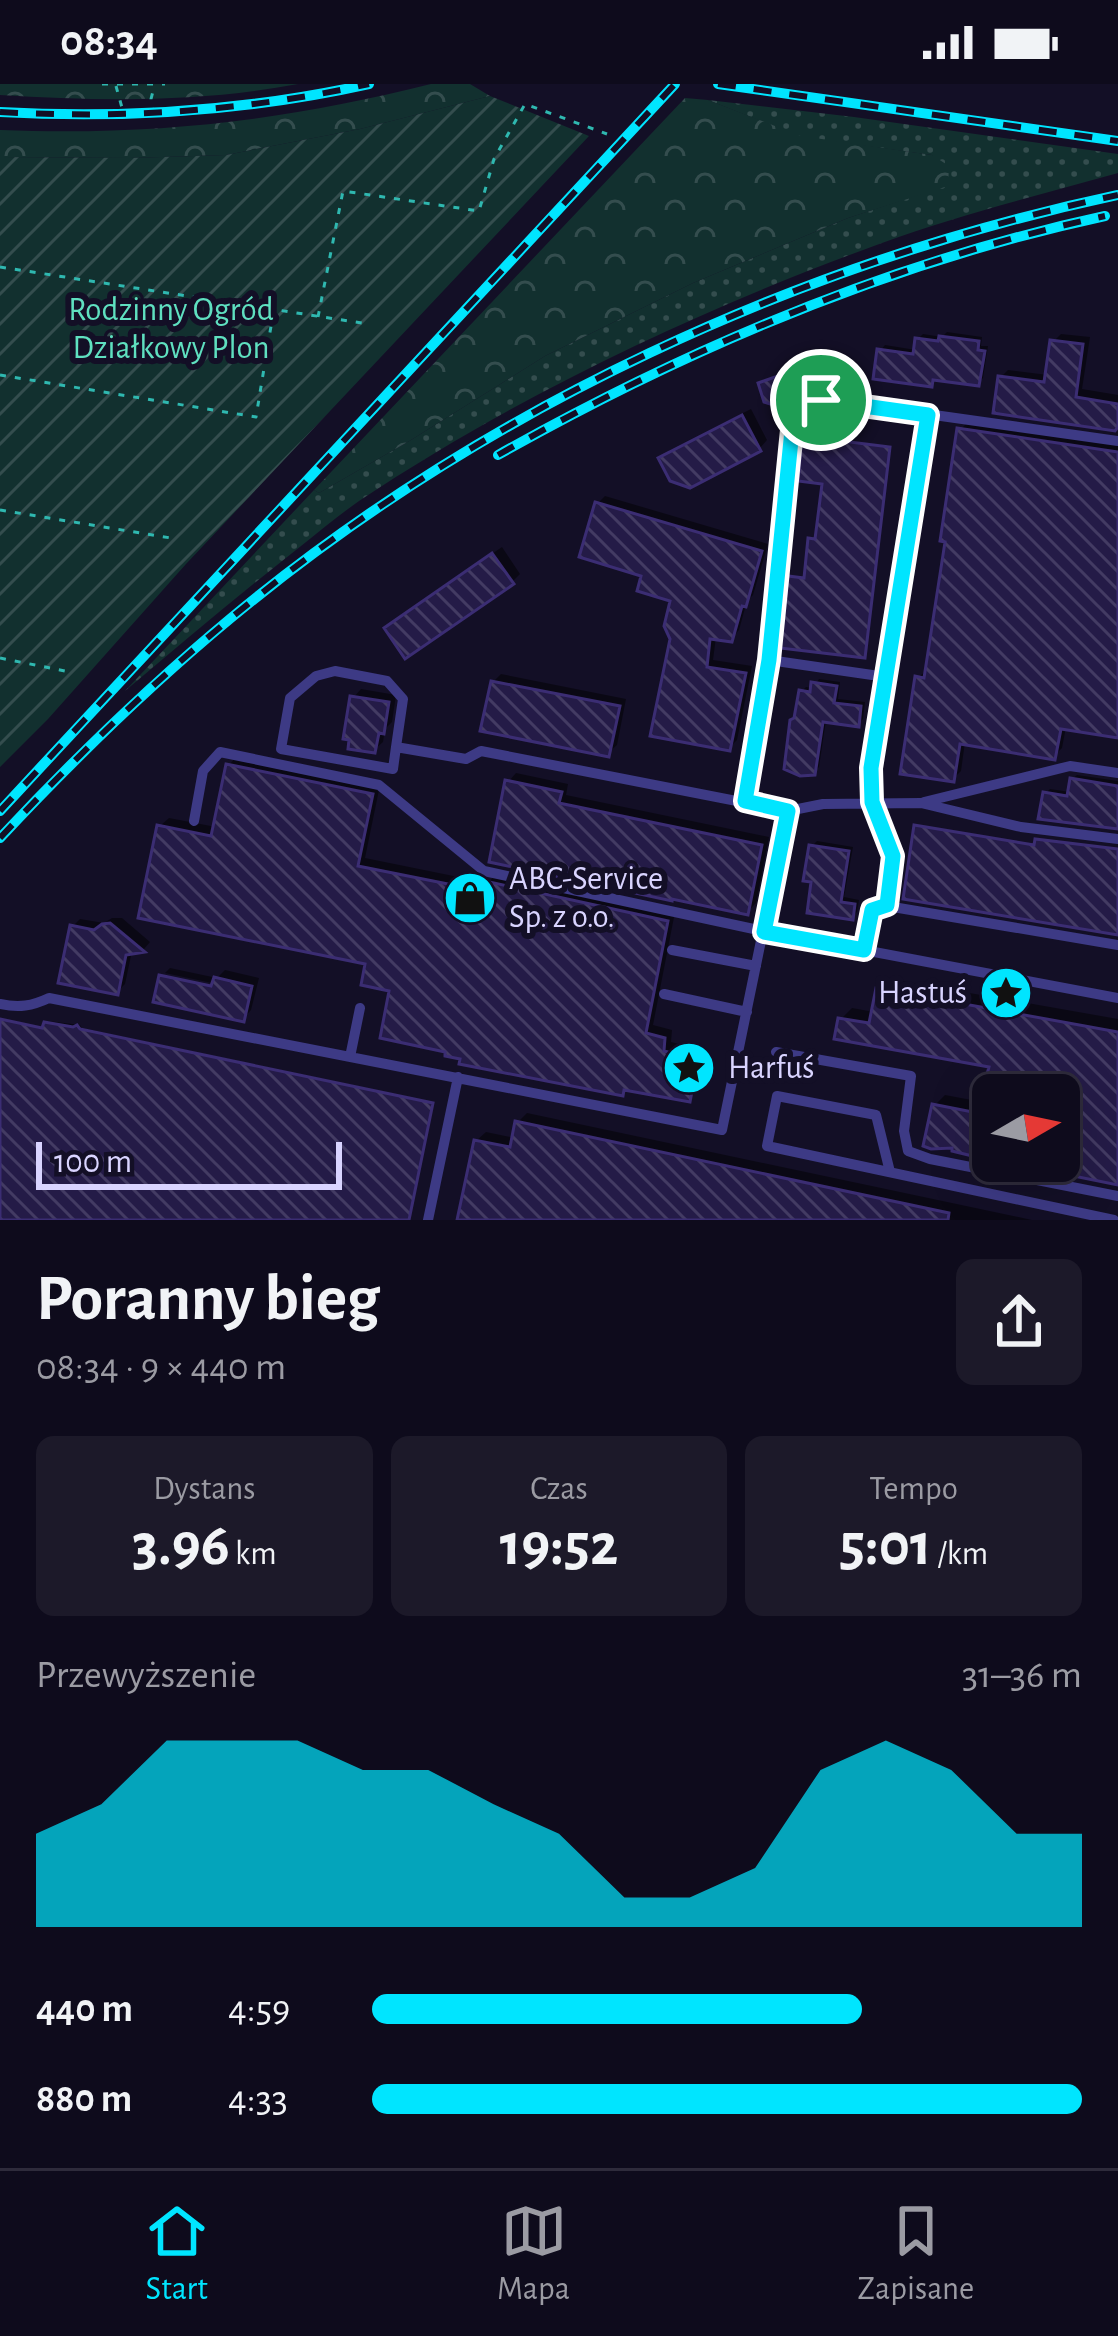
<!DOCTYPE html>
<html lang="pl">
<meta charset="utf-8">
<style>
body{margin:0;font-family:"Alegreya Sans",sans-serif;background:#1c1929;color:#f1f3f6;height:100vh;display:flex;flex-direction:column;font-size:45px;white-space:nowrap}
*{box-sizing:border-box;margin:0}
p{font-size:39px;color:#9b9ba3}
.icon{flex:none;width:66px;height:66px;fill:none;stroke:currentColor;stroke-width:2;stroke-linecap:round;stroke-linejoin:round}
.map{position:relative;height:1136px;overflow:hidden}
.details{display:flex;flex-direction:column;background:#0e0b1c;flex:1}
.details>*{flex:none}
.needle{width:78px;rotate:81deg}
.fabs{position:absolute;left:972px;top:990px;display:grid;gap:24px}
.fabs a{display:grid;place-items:center;width:108px;height:108px;border-radius:18px;background:#0e0b1c;box-shadow:0 12px 48px #0002,0 0 0 3px #2e2b3b;font-size:60px}
.scale{position:absolute;left:36px;bottom:30px;width:306px;box-sizing:border-box;padding-left:12px;border:6px solid #d9d4ff;border-top:0;font-size:33px;line-height:42px;white-space:nowrap;color:#d9d4ff;-webkit-text-stroke:9px #130f26;paint-order:stroke}
.pin{position:absolute;display:grid;place-items:center;width:102px;height:102px;color:#fff;margin:-51px;border:6px solid #fff;border-radius:50%;box-shadow:0 3px 12px #0007}
.round{display:grid;place-items:center;flex:none;width:126px;height:126px;border-radius:18px;background:#1c1929}
.summary{display:flex;align-items:center;justify-content:space-between;height:204px;padding:0 36px}
h1{font-size:66px;font-weight:600;line-height:90px}
.metrics{display:grid;grid-template-columns:repeat(3,1fr);gap:18px;height:204px;padding:12px 36px}
.metrics div{display:grid;align-content:center;border-radius:18px;background:#1c1929;text-align:center}
.metrics b{font-size:60px;font-weight:600}
.metrics small{font-size:33px;font-weight:400}
.metrics p{font-size:33px}
.chart{height:336px;padding:24px 36px}
.chart p{display:flex;justify-content:space-between}
.chart svg{width:100%;height:216px;margin-top:12px;fill:#00e5ff;opacity:.7}
ul{padding:0 36px;list-style:none;font-size:39px}
li{display:grid;grid-template-columns:192px 144px 1fr;align-items:center;height:90px}
li i{height:30px;border-radius:15px;background:#00e5ff}
.status{display:flex;justify-content:space-between;align-items:center;height:84px;padding:0 60px;background:#0e0b1c;direction:ltr}
.status svg{height:33px;fill:currentColor}
.tabs{display:flex;justify-content:space-around;align-items:center;height:168px;border-top:3px solid #2e2b3b;background:#0e0b1c;font-size:33px;color:#9b9ba3}
.tabs a{display:grid;justify-items:center;gap:6px}
.tabs .on{color:#00e5ff}
.map>svg:first-child{display:block}
.grass{fill:url(#grass-dots)}
.forest{fill:url(#forest-crowns)}
.garden{fill:url(#garden-furrows)}
.shadow{fill:#0007}
.building{fill:url(#building-back-hatch);stroke:#3b2d73;stroke-width:3}
.lines{fill:none;stroke-linecap:round;stroke-linejoin:round}
.path{stroke:#2fb8b0;stroke-width:3;stroke-dasharray:6 9;stroke-linecap:butt}
.service{stroke:#3d3a85;stroke-width:10}
.rail-casing{stroke:#00e5ff;stroke-width:10}
.rail{stroke:#130f26;stroke-width:6;stroke-dasharray:18;stroke-linecap:butt}
.route-casing{stroke:#fff;stroke-width:24}
.route{stroke:#00e5ff;stroke-width:15}
.labels{text-anchor:middle;dominant-baseline:central;stroke-width:12;stroke-linejoin:round;paint-order:stroke}
.park-label{font-size:33px;fill:#5fe0c0;stroke:#130f26}
.poi-label{font-size:33px;fill:#d9d4ff;stroke:#130f26;text-anchor:start}
</style>
<div class="status"><b>08:34</b><svg viewBox="0 0 49 12"><path d="M0 12V9h3v3zM5 12V6h3v6zM10 12V3h3v9zM15 12V0h3v12zM26 1h20v11H26zM47 4h2v5h-2z"/></svg></div>
<div class="map">
<svg width="1118" height="1136" viewBox="0 0 1118 1136">
<defs>
<pattern id="grass-dots" width="8" height="8" patternUnits="userSpaceOnUse" patternTransform="scale(3)"><rect width="8" height="8" fill="#12302f"/><path d="M2 2h.1M6 6h.1" fill="none" stroke="#344d4e" stroke-width="1.8" stroke-linecap="round"/></pattern>
<pattern id="forest-crowns" width="20" height="18" patternUnits="userSpaceOnUse" patternTransform="scale(3)"><rect width="20" height="18" fill="#12302f"/><path d="M2 6a3 3 0 1 1 6 0M12 15a3 3 0 1 1 6 0" fill="none" stroke="#344d4e"/></pattern>
<pattern id="garden-furrows" width="10" height="10" patternUnits="userSpaceOnUse" patternTransform="scale(3)"><rect width="10" height="10" fill="#12302f"/><path d="M-1 1l2-2M0 10L10 0M9 11l2-2" fill="none" stroke="#344d4e"/></pattern>
<pattern id="building-back-hatch" width="6" height="6" patternUnits="userSpaceOnUse" patternTransform="scale(3)"><rect width="6" height="6" fill="#241b47"/><path d="M-1 5l2 2M0 0l6 6M5-1l2 2" fill="none" stroke="#433b63"/></pattern>
</defs>
<rect width="100%" height="100%" fill="#130f26"/>
<path class="grass" d="M 708,16 L 854,33 L 1118,70 L 1118,89 C 1039,111 959,131 882,159 C 700,225 520,310 359,417 C 339,431 320,447 301,462 C 241,509 183,558 125,607 L 314,406 L 319,409 L 411,356 L 545,272 L 693,199 L 848,134 L 948,101 L 932,71 L 801,53 Z"/>
<path class="forest" d="M 0,0 L 298,0 C 197,19 102,17 0,11 Z
M 431,0 L 470,0 L 490,12 L 360,45 L 226,71 L 130,74 L 0,73 L 0,46 C 152,52 284,37 431,0 Z
M 685,14 L 708,16 L 801,52 L 932,71 L 949,82 L 948,102 L 848,134 L 693,199 L 545,272 L 411,356 L 319,409 L 314,406 Z"/>
<path class="garden" d="M 490,12 L 589,52 L 186,480 L 48,635 L 0,683 L 0,73 L 130,74 L 226,71 L 360,45 Z"/>
<path class="shadow" d="M 947,248 L 982,253 L 981,262 L 988,262 L 983,294 L 978,299 L 938,293 L 931,300 L 880,267 L 885,261 L 916,266 L 918,255 L 923,250 L 942,253 Z
M 1061,250 L 1090,253 L 1082,305 L 1118,311 L 1118,344 L 996,327 L 1000,294 L 1008,286 L 1048,291 L 1053,258 Z
M 751,325 L 767,356 L 759,365 L 662,374 L 670,366 Z
M 968,338 L 1118,359 L 1118,652 L 1066,643 L 1062,664 L 1054,672 L 965,658 L 961,687 L 953,695 L 918,593 L 928,586 L 960,346 Z
M 807,352 L 890,362 L 865,569 L 791,493 L 807,493 L 811,456 L 818,454 L 825,397 L 805,354 Z
M 605,412 L 768,460 L 753,511 L 747,517 L 739,546 L 731,555 L 716,553 L 713,576 L 752,582 L 737,656 L 729,664 L 673,554 L 674,515 L 645,490 L 597,420 Z
M 502,463 L 520,490 L 512,498 L 396,536 Z
M 501,590 L 626,615 L 617,661 L 608,669 L 493,598 Z
M 819,595 L 840,598 L 838,615 L 865,618 L 863,635 L 858,640 L 826,636 L 819,683 L 814,688 L 801,608 L 806,603 L 813,604 Z
M 361,605 L 396,611 L 392,638 L 385,645 L 383,658 L 374,666 L 353,614 Z
M 237,672 L 380,701 L 365,774 L 488,799 L 496,790 L 675,828 L 653,941 L 672,946 L 671,958 L 691,963 L 689,975 L 703,978 L 698,1006 L 689,1015 L 627,1003 L 622,1009 L 393,904 L 369,878 L 160,742 L 169,734 L 216,743 L 229,681 Z
M 516,689 L 568,700 L 566,711 L 769,753 L 756,819 L 747,828 L 508,698 Z
M 1077,691 L 1118,697 L 1118,742 L 1046,709 L 1050,705 L 1070,708 L 1072,695 Z
M 918,741 L 1118,774 L 1118,849 L 917,743 Z
M 817,757 L 853,763 L 844,813 L 859,816 L 857,828 L 852,833 L 814,796 L 812,762 Z
M 112,834 L 122,834 L 150,858 L 144,865 L 132,867 L 125,900 L 117,908 L 72,843 L 80,835 L 104,839 Z
M 170,884 L 217,894 L 225,886 L 259,894 L 251,926 L 243,935 L 156,916 L 163,891 L 163,895 L 225,908 L 226,902 L 165,889 Z
M 890,895 L 1118,935 L 1118,1099 L 1006,1077 L 1059,1077 L 1059,1011 L 1011,1011 L 1013,1001 L 992,980 L 841,935 L 852,924 L 874,928 L 879,906 Z
M 0,934 L 46,944 L 48,937 L 80,941 L 82,944 L 433,1018 L 409,1136 L 0,1136 Z
M 945,1011 L 993,1020 L 993,1074 L 956,1064 L 934,1022 Z
M 527,1029 L 1032,1136 L 460,1136 L 476,1057 L 486,1048 L 515,1054 L 518,1038 Z"/>
<path class="building" d="M 939,252 L 979,257 L 978,266 L 985,267 L 979,302 L 933,296 L 932,303 L 873,295 L 877,265 L 913,270 L 915,254 L 938,257 Z
M 1050,256 L 1083,260 L 1076,313 L 1118,320 L 1118,343 L 1115,347 L 993,329 L 998,292 L 1044,298 Z
M 812,280 L 819,302 L 770,320 L 764,318 L 758,299 Z
M 742,331 L 761,367 L 690,404 L 670,397 L 658,374 Z
M 957,344 L 1118,368 L 1118,654 L 1061,645 L 1055,676 L 960,660 L 954,698 L 900,690 L 915,592 L 924,594 L 945,458 L 940,457 Z
M 802,352 L 890,363 L 865,574 L 780,564 L 788,492 L 804,494 L 808,454 L 815,455 L 822,400 L 798,397 Z
M 595,418 L 762,467 L 746,523 L 742,522 L 732,558 L 710,555 L 707,583 L 746,589 L 730,667 L 650,652 L 670,555 L 664,542 L 670,517 L 637,507 L 641,492 L 579,473 Z
M 492,469 L 514,500 L 405,575 L 384,544 Z
M 491,597 L 620,622 L 609,673 L 480,647 Z
M 811,598 L 837,602 L 834,619 L 861,622 L 859,643 L 823,638 L 815,691 L 800,692 L 784,685 L 790,636 L 794,634 L 799,606 L 810,608 Z
M 350,612 L 389,618 L 384,650 L 379,649 L 375,669 L 348,665 L 349,656 L 343,655 Z
M 226,680 L 373,710 L 358,782 L 483,807 L 485,797 L 668,837 L 646,949 L 665,954 L 664,967 L 684,972 L 682,984 L 696,986 L 690,1018 L 624,1006 L 623,1012 L 459,980 L 460,975 L 445,972 L 445,968 L 380,954 L 389,907 L 361,901 L 365,880 L 138,834 L 157,741 L 211,752 Z
M 1070,694 L 1118,702 L 1118,745 L 1038,735 L 1043,708 L 1067,712 Z
M 505,696 L 562,708 L 559,719 L 762,761 L 748,831 L 672,815 L 672,817 L 489,778 Z
M 914,741 L 1034,761 L 1035,755 L 1118,765 L 1118,851 L 903,815 Z
M 809,761 L 849,767 L 841,818 L 855,820 L 853,836 L 807,829 L 811,798 L 803,797 Z
M 110,839 L 145,868 L 126,871 L 118,911 L 58,899 L 70,841 L 94,846 L 102,840 Z
M 159,891 L 211,902 L 214,893 L 252,902 L 244,938 L 153,918 Z
M 876,904 L 1118,948 L 1118,1101 L 1059,1089 L 1059,1011 L 1008,1011 L 1010,1003 L 996,1000 L 987,990 L 989,983 L 834,955 L 838,934 L 869,939 Z
M 0,935 L 42,944 L 44,938 L 73,943 L 77,941 L 80,945 L 433,1019 L 409,1136 L 0,1136 Z
M 932,1020 L 993,1032 L 993,1077 L 952,1067 L 952,1064 L 931,1065 L 923,1062 Z
M 515,1037 L 949,1129 L 948,1136 L 457,1136 L 474,1056 L 510,1063 Z"/>
<g class="lines">
<path class="path" d="M 102,0 L 165,0
M 116,2 L 124,31
M 153,30 L 151,15 L 154,3
M 0,183 L 368,240
M 318,233 L 343,107 L 479,127 L 494,75 L 525,20 L 607,50
M 0,291 L 256,333 L 273,230
M 0,426 L 171,454
M 0,574 L 65,587
M 867,850 L 871,830
M 1003,927 L 1007,912"/>
<path class="service" d="M 928,331 L 871,684 L 872,718 L 893,772 L 887,822 L 1118,861
M 769,576 L 886,593
M 396,663 L 393,685 L 281,665 L 290,614 L 316,592 L 335,587 L 387,597 L 403,615 L 396,663 L 466,675 L 481,667 L 788,727 L 823,720 L 921,719 L 1021,743 L 1118,755
M 745,717 L 769,576 L 794,325 L 821,315 L 1118,357
M 924,718 L 1070,682 L 1118,689
M 788,727 L 763,847 L 1118,914
M 672,866 L 756,882
M 664,910 L 747,928
M 0,920 C 19,924 32,922 49,914 L 722,1046 L 763,847 L 484,787 L 379,701 L 220,668 L 203,687 L 194,737
M 776,968 L 911,992 L 904,1047 L 908,1067 L 930,1075 L 1118,1112
M 350,973 L 360,924
M 890,1088 L 876,1031 L 777,1012 L 767,1062 L 1114,1136
M 428,1136 L 458,993"/>
<g class="rail-casing">
<path id="rail" d="M 718,0 L 1118,57
M 0,28 C 125,35 247,27 369,0
M 498,371 C 688,264 891,178 1105,132
M 0,727 L 675,0
M 0,754 C 73,676 149,602 231,534 C 484,324 797,179 1118,111"/>
</g>
<use href="#rail" class="rail"/>
</g>
<g class="lines">
<g class="route-casing">
<path id="route" d="M 821,316 L 928,331 L 871,684 L 872,718 L 893,772 L 887,821 L 872,826 L 864,866 L 764,848 L 788,727 L 745,717 L 769,576 L 794,326 Z"/>
</g>
<use href="#route" class="route"/>
</g>
<defs>
<g id="shop-disc" transform="scale(2.7)"><circle r="9.5" fill="#00e5ff" stroke="#130f26"/><path d="M-5-2.5h2.3a2.7 3.5 0 0 1 5.4 0H5L5.5 6h-11ZM-1.5-2.5h3a1.5 2.3 0 0 0-3 0Z" fill="#111"/></g>
<g id="sight-disc" transform="scale(2.7)"><circle r="9.5" fill="#00e5ff" stroke="#130f26"/><path d="M0-6L1.8-2.2L6-1.7L2.9 1.2L3.7 5.4L0 3.3L-3.7 5.4L-2.9 1.2L-6-1.7L-1.8-2.2Z" fill="#111"/></g>
</defs>
<g fill-rule="evenodd">
<use href="#shop-disc" x="470" y="814"/>
<use href="#sight-disc" x="1006" y="909"/>
<use href="#sight-disc" x="689" y="984"/>
</g>
<g class="labels">
<g class="park-label">
<text x="171" y="226">Rodzinny Ogród<tspan x="171" dy="38">Działkowy Plon</tspan></text>
</g>
<g class="poi-label">
<text x="509" y="795">ABC-Service<tspan x="509" dy="38">Sp. z o.o.</tspan></text>
<text x="967" y="909" text-anchor="end">Hastuś</text>
<text x="728" y="984">Harfuś</text>
</g>
</g>
</svg>
<div class="fabs">
<a><svg class="needle" viewBox="-14 -14 28 28"><path d="M0-13l5 13h-10z" fill="#e53935"/><path d="M0 13l5-13h-10z" fill="#9b9ba3"/></svg></a>
</div>
<div class="scale">100 m</div>
<div class="pin" style="left:821px;top:316px;background:#1e9e55"><svg class="icon" aria-label="arrive" viewBox="0 0 24 24"><path d="M6 21V4h12l-3 4 3 4H6"/></svg></div>
</div>
<section class="details">
<div class="summary"><div><h1>Poranny bieg</h1><p>08:34 · 9 × 440 m</p></div><a class="round"><svg class="icon" aria-label="share" viewBox="0 0 24 24"><path d="M12 15V3M7 8l5-5 5 5M5 13v7h14v-7"/></svg></a></div>
<div class="metrics">
<div><p>Dystans</p><b>3.96<small> km</small></b></div>
<div><p>Czas</p><b>19:52</b></div>
<div><p>Tempo</p><b>5:01<small> /km</small></b></div>
</div>
<div class="chart"><p><span>Przewyższenie</span>31–36 m</p>
<svg viewBox="0 0 160 44" preserveAspectRatio="none"><path d="M0 44V25L10 19L20 6L30 6L40 6L50 12L60 12L70 19L80 25L90 38L100 38L110 32L120 12L130 6L140 12L150 25L160 25V44z"/></svg>
</div>
<ul>
<li><b>440 m</b>4:59<i style="width:69%"></i></li>
<li><b>880 m</b>4:33<i style="width:100%"></i></li>
</ul>
</section>
<nav class="tabs">
<a class="on"><svg class="icon" aria-label="home" viewBox="0 0 24 24"><path d="M3 11l9-7 9 7M6 9v11h12V9"/></svg>Start</a>
<a><svg class="icon" aria-label="map" viewBox="0 0 24 24"><path d="M3 6l6-2 6 2 6-2v14l-6 2-6-2-6 2zM9 4v14M15 6v14"/></svg>Mapa</a>
<a><svg class="icon" aria-label="saved" viewBox="0 0 24 24"><path d="M7 4h10v16l-5-4-5 4z"/></svg>Zapisane</a>
</nav>
